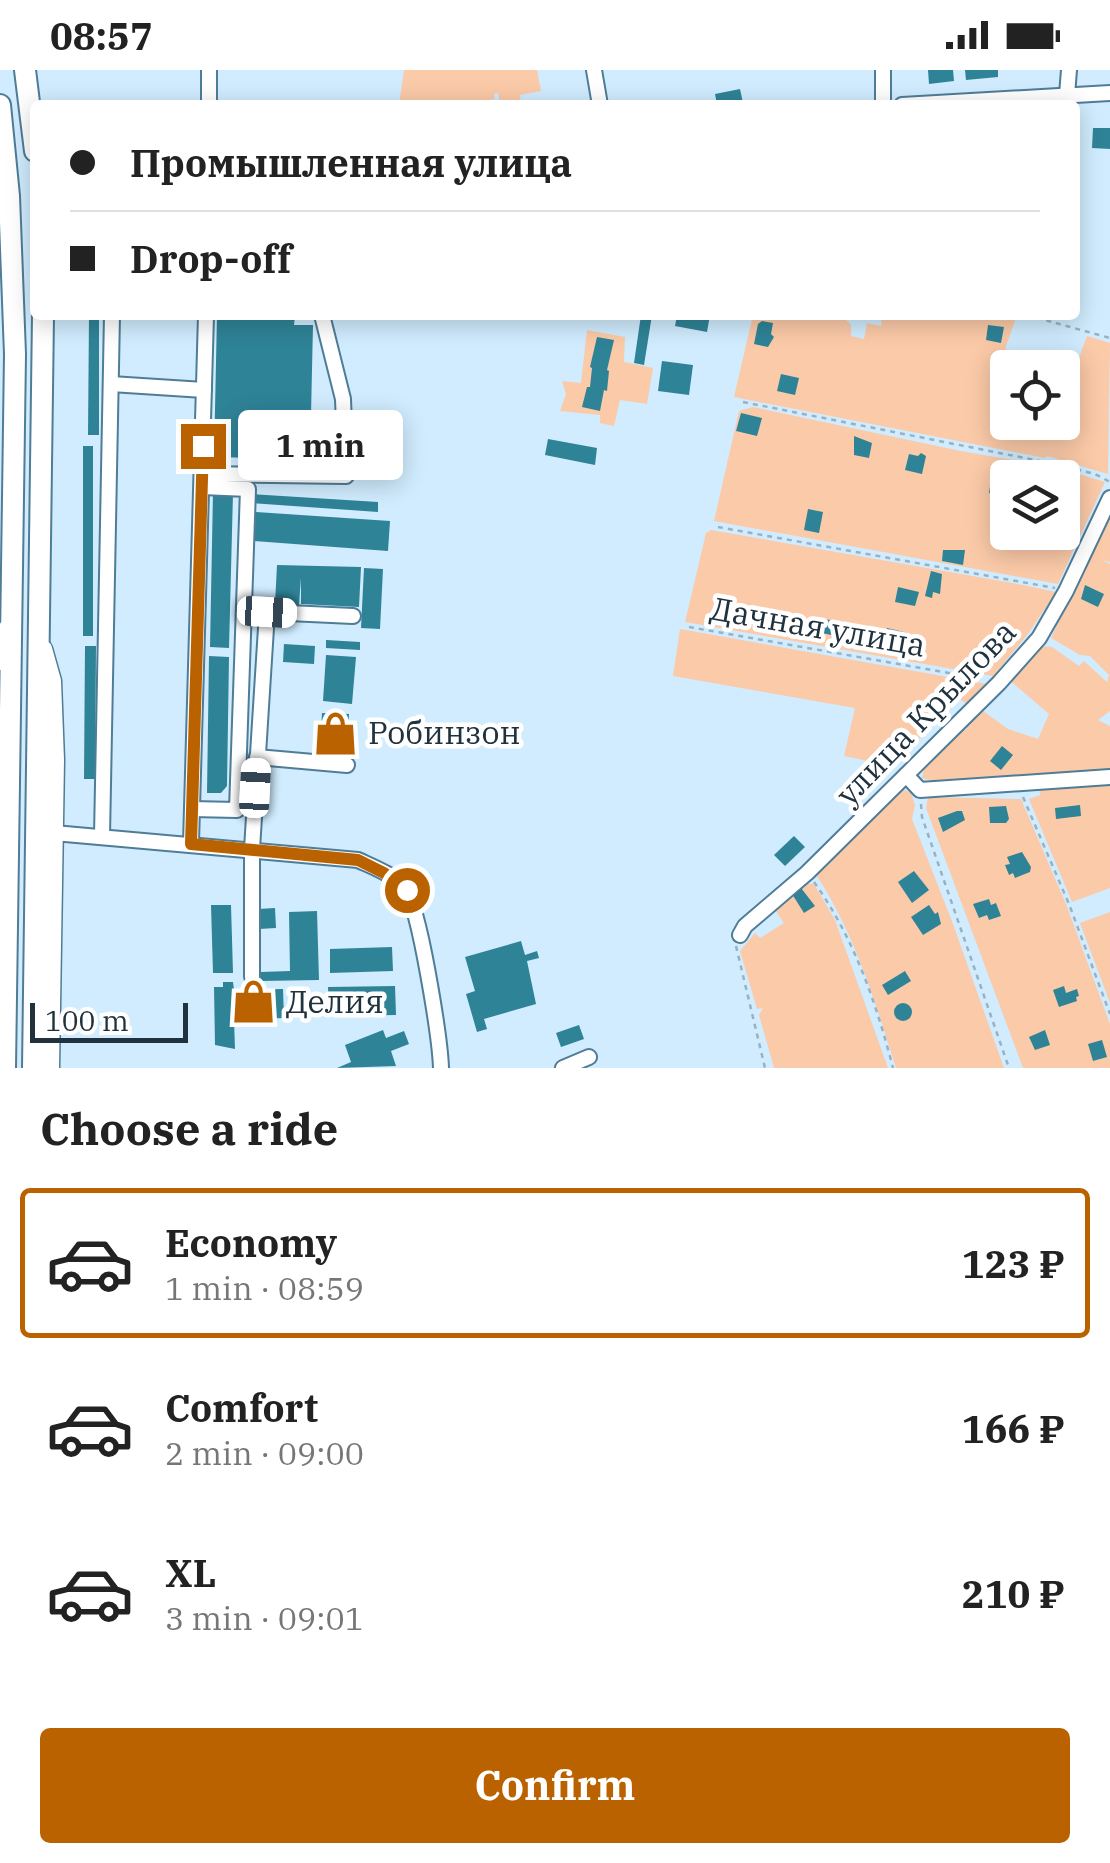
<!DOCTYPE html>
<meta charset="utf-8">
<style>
:root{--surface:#fff;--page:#f2f2f2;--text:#222;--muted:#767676;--line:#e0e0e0;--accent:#bb6200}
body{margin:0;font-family:"IBM Plex Serif",serif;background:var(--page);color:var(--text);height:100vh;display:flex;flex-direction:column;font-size:38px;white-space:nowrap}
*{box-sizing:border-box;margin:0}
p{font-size:32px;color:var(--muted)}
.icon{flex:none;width:55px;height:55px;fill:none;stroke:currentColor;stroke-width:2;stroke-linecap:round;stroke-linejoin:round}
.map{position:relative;height:998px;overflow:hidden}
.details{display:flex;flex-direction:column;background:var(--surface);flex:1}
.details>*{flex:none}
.guide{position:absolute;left:30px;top:30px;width:1050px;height:220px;border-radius:10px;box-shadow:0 5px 25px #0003;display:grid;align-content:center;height:220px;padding:0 40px;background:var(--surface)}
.tools{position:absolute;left:990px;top:280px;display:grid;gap:20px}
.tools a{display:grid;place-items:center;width:90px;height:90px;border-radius:10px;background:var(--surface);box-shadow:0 5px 25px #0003;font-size:50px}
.scale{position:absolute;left:30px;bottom:25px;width:158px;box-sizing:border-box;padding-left:10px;border:5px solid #20323e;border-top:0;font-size:28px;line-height:35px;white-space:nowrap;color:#20323e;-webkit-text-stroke:8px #fff;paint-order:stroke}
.end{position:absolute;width:45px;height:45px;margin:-22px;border:12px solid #bb6200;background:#fff;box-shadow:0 0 0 5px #fff}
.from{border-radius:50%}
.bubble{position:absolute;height:70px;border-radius:10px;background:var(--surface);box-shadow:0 5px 25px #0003;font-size:32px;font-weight:800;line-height:70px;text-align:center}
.car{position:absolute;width:30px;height:60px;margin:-30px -15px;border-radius:12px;box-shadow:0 0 8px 2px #0007;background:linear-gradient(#fff 24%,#345 0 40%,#fff 0 76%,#345 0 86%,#fff 0)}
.guide b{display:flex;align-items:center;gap:35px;height:95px;font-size:38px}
.guide b+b{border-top:2px solid var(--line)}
.guide i{width:25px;height:25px;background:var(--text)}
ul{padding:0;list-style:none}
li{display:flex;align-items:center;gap:30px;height:150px;margin:0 20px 15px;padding:0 20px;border:5px solid transparent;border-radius:10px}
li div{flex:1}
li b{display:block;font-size:38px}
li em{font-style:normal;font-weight:800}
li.on{border-color:var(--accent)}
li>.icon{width:90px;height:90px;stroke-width:1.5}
h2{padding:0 40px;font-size:45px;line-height:120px}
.cta{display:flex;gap:20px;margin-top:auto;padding:20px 40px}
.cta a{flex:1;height:115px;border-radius:10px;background:var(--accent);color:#fff;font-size:40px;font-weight:800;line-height:115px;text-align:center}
.status{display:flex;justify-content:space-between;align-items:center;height:70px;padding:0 50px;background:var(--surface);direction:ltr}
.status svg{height:28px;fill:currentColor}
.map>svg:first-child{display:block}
</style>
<div class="status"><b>08:57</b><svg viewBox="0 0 49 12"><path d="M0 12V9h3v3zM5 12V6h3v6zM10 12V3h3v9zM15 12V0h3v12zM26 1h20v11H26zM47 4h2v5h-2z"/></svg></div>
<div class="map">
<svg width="1110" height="998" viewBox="0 0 1110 998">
<rect width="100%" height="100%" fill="#d0ecfe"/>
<!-- green -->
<g fill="#fbcaa8" fill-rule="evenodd">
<polygon points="404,0 537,0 541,21 520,25 521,35 500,33 498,23 494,24 495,29 456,35 399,35"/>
<path d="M753,245L843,247L851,255V266L864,269L867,253L881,256L882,245H1017L1005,279L1075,298L1087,266L1110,273L1108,404L1047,386L1045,388L734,327ZM1008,298H1062V352H1008Z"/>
<polygon points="587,260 625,267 624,292 653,298 647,334 620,330 614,356 600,353 600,345 560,341 566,324 562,311 581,313"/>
<path d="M753,337L961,381L1059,398L1105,412L1058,514L714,451L739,341ZM1008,408H1062V462H1008Z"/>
<polygon points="1110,437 1110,492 1103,490 1110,494 1110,641 1098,650 1110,656 1110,703 946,714 922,708 924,699 961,658 966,660 968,655 965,653 979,638 1008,659 1038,669 1049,644 1008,609 1041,576 1052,577 1079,596 1084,591 1107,612 1109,605 1090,586 1080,585 1051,568"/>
<polygon points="711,460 1023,515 1056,522 1028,564 993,606 685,552 706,463"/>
<polygon points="680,559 987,614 967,634 960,629 887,700 871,689 868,691 844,686 855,638 673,606"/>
<polygon points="1107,712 1110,717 1110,818 1072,832 1029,729 1040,725 1039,717"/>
<path d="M899,717L911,723L915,735L912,749L953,854L1004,998H896C874,929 854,859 812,799Z"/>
<polygon points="928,727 1021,729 1066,834 1110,954 1110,998 1023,998 926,738"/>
<polygon points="799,813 814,814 835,850 888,998 774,998 759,945 763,938 757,939 740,881 755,863 760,868 784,853 773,837"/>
<polygon points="1110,842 1110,933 1080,853"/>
</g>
<!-- building -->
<g fill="#2f8397">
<polygon points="928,0 953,0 954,11 929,14"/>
<polygon points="965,0 998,0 998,7 966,10"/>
<polygon points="740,19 743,33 717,35 715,24"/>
<polygon points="1093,58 1110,58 1110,79 1092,78"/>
<polygon points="89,245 99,245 99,365 88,365"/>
<polygon points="217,245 295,245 294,255 313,255 310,389 214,387"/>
<polygon points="641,245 652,245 644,295 634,293"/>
<polygon points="677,245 710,245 707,262 675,256"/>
<polygon points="762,251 773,253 771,264 774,267 768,277 754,274 758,254"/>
<polygon points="988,255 1004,257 1001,273 986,270"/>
<polygon points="597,267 614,270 607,300 609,301 607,321 604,320 600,341 582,337 587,317 590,317 592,298 590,297"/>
<polygon points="662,291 693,295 689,325 658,321"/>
<polygon points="781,304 799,308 795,325 777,321"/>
<polygon points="741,343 762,348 757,366 736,361"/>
<polygon points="854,366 872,373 869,388 854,385"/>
<polygon points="548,369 597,378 595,395 545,385"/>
<rect x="83" y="376" width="10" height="190"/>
<polygon points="921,383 926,386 922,404 905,400 909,384 918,386"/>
<polygon points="992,404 1008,406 1006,426 989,423"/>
<polygon points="213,422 233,423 229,578 210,577"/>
<polygon points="252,424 378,432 378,442 251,433"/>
<polygon points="808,439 823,442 819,463 804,460"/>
<polygon points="256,442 390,451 388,481 254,471"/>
<polygon points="943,480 965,480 963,495 942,491"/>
<polygon points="277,495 361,497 359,537 301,534 301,508 299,535 275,534"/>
<polygon points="364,498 383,499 380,559 361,558"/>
<polygon points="931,501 942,504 940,524 933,522 932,528 925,526"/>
<polygon points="1085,515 1104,524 1098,537 1081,529"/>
<polygon points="898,517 919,522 915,536 895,532"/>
<polygon points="825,549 844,553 841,567 822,563"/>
<polygon points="887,558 908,563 904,580 883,573"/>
<polygon points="326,570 360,572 360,580 326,578"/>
<polygon points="284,574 315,576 314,594 283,592"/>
<polygon points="85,576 96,576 95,709 84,709"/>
<polygon points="326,585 356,587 352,634 323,631"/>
<polygon points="209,586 229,587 227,716 221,723 207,723"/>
<polygon points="322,643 349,644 347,683 320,682"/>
<polygon points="1002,676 1013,685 1001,700 990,691"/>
<polygon points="1080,735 1081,746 1056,749 1055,738"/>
<polygon points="1006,736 1009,749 1006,753 990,753 989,737"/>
<polygon points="957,741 962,741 965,750 943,762 938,748"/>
<polygon points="794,766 805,777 785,796 774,785"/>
<polygon points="1022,782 1031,797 1030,802 1015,808 1013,803 1009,805 1005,795 1010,794 1007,787"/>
<polygon points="914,801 929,820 912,833 898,812"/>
<polygon points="801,818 815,836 804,843 792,824"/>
<polygon points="989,829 991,835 996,833 1001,846 989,850 987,845 979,848 973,834"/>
<polygon points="211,835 231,835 233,903 213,903"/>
<polygon points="929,835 935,844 938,842 941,854 923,865 911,847"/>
<polygon points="275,838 276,858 259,859 258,839"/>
<polygon points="317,841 319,910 261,911 261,902 290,901 289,842"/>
<polygon points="521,871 525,885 537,881 539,888 527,891 536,934 484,949 487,959 477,962 466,924 475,921 465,887"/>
<polygon points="392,877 393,901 330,903 330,879"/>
<polygon points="905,901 911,911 888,925 882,915"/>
<polygon points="223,912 233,912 234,920 283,919 284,948 234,950 235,979 215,975 214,917 223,917"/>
<polygon points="395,916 396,945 329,946 328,917"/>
<polygon points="1064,916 1066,923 1077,919 1079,926 1076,927 1077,931 1059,937 1053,920"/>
<circle cx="903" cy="942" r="9"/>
<polygon points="579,955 584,969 561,977 556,963"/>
<polygon points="383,960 386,968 404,961 409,974 391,981 396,996 337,998 351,992 345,975"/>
<polygon points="1045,960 1050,975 1035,980 1029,967"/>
<polygon points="1102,970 1107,987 1093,991 1088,974"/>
</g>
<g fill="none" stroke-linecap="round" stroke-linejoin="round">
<defs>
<g id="minor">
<polyline points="594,0 600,35"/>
<polyline points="883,0 883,35"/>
<polyline points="1067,25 1069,0"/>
<polyline points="209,35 209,0"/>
<polyline points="902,35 1110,23"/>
<polyline points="111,314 204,320"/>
<polyline points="202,404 346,406 343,329 322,245"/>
<polyline points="257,687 347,695"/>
<polyline points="906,705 920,720 1110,707"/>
<polyline points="192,739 237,740 248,419 202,417"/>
<path d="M54,763L358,790C373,797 395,805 405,819C420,838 440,970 441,998"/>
<polyline points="102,766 112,245"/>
<polyline points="191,773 206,245"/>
<polyline points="740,865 745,856 807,803 999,613 1039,568 1066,521 1110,428"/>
<polyline points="252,907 252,779 267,542 353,546"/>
<polyline points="563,998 589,987"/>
</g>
<g id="major">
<polyline points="43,579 52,611 55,690 50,998"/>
<polyline points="0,591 8,558"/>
</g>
<g id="highway">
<polyline points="25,0 35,81"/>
<polyline points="0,35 9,126 15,284 5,998"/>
<polyline points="33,998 43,245"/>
</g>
</defs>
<!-- minor casing -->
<use href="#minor" stroke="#4f7c97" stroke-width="18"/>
<!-- major casing -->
<use href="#major" stroke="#4f7c97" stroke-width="21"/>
<!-- highway casing -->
<use href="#highway" stroke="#4f7c97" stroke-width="24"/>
<!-- path -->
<g stroke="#99b2c2" stroke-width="2.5" stroke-dasharray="5 5" stroke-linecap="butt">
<polyline points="1027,245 1110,268"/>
<polyline points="743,332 1060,395 1095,404 1110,412"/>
<polyline points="718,457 1055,518"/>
<polyline points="689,557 983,609"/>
<polyline points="1023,727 1069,834 1110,944"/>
<polyline points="921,734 922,747 1009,998"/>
<path d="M814,812C854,868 876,932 893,998"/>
<polyline points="736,876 765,998"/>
</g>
<!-- minor -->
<use href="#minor" stroke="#fff" stroke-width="14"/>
<!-- major -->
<use href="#major" stroke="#fff" stroke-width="18"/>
<!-- highway -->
<use href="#highway" stroke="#fff" stroke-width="20"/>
</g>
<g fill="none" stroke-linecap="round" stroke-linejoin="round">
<!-- route -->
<polyline stroke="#bb6200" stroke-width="12" points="203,376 191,774 358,790 384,803 407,820"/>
</g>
<!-- icons -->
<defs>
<symbol id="shop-bare" viewBox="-9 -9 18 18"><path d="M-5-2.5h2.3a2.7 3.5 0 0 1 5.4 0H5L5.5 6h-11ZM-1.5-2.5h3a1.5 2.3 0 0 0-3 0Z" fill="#bb6200" stroke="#fff" stroke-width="2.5" paint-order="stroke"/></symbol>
</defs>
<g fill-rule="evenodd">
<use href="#shop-bare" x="304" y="632" width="63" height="63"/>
<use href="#shop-bare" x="222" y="900" width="63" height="63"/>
</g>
<g text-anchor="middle" stroke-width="9" stroke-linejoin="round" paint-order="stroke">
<!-- street labels -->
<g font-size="32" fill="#20323e" stroke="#fff">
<text transform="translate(818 557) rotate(10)" y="11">Дачная улица</text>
<text transform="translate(926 643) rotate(-46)" y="11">улица Крылова</text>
</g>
<!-- poi labels -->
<g font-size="32" fill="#20323e" stroke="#fff" text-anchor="start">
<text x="368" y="674">Робинзон</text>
<text x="286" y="943">Делия</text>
</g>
</g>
</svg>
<div class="tools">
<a><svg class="icon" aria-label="locate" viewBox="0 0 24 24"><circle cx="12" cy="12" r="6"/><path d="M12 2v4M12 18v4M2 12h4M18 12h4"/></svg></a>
<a><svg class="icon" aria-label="layers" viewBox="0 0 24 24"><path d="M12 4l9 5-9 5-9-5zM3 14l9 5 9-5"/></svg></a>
</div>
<div class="scale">100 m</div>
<i class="end from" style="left:407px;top:820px"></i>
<i class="end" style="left:203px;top:376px"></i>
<div class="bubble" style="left:238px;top:340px;width:165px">1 min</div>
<i class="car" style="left:267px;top:542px;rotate:93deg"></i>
<i class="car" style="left:255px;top:718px;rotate:3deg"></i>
<div class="guide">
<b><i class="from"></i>Промышленная улица</b>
<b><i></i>Drop-off</b>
</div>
</div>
<section class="details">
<h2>Choose a ride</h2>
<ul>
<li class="on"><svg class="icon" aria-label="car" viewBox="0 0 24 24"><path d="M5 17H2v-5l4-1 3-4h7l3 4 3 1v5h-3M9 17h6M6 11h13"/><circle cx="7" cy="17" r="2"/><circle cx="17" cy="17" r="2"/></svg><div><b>Economy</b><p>1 min · 08:59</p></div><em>123 ₽</em></li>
<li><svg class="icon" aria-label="car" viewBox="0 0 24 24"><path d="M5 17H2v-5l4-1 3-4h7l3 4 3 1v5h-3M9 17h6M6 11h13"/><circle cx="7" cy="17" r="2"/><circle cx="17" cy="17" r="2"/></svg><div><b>Comfort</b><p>2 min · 09:00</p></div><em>166 ₽</em></li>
<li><svg class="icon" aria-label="car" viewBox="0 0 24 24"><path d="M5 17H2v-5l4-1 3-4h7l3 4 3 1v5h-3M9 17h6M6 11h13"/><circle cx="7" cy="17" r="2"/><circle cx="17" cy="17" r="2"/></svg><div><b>XL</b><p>3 min · 09:01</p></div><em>210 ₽</em></li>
</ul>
<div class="cta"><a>Confirm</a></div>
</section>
